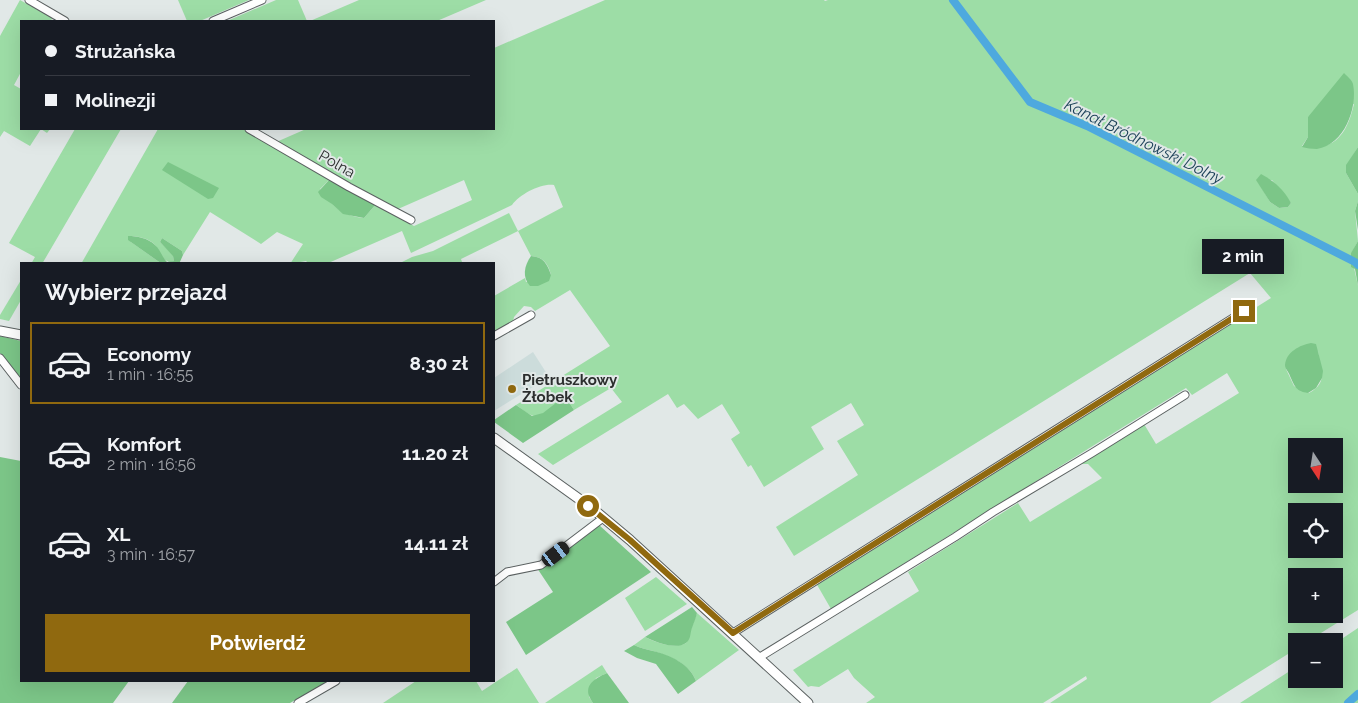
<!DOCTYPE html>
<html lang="pl">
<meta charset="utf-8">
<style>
:root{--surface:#171b24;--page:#20242c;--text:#f1f3f6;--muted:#9ea1a6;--line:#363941;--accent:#90690f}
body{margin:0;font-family:Raleway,sans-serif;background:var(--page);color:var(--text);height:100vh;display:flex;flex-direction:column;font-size:19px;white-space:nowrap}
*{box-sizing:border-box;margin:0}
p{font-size:16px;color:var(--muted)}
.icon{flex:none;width:28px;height:28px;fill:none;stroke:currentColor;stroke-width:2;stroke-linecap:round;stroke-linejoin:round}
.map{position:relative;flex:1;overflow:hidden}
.details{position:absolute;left:20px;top:262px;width:475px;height:420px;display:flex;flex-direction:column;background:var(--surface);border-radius:0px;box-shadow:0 5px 20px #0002}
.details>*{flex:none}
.guide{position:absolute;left:20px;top:20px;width:475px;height:110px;border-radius:0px;box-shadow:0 5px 20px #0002;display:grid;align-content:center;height:110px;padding:0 25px;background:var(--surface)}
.needle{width:32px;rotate:168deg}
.tools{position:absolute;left:1288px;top:438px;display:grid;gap:10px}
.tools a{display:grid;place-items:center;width:55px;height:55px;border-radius:0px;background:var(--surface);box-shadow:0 5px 20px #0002;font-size:25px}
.end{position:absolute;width:22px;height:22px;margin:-11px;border:6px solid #90690f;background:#fff;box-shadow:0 0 0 2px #fff}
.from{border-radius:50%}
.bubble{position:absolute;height:35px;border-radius:0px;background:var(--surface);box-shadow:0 5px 20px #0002;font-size:16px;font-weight:700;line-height:35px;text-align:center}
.car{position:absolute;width:15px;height:30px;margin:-15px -8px;border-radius:6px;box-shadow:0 0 4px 1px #0007;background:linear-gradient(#222 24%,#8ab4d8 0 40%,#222 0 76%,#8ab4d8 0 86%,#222 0)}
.guide b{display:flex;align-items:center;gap:18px;height:48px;font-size:19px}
.guide b+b{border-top:1px solid var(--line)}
.guide i{width:12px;height:12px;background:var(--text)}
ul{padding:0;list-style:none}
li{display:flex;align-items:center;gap:15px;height:82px;margin:0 10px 8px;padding:0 15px;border:2px solid transparent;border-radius:0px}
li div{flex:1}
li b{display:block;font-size:19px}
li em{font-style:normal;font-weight:700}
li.selected{border-color:var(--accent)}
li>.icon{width:45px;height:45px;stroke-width:1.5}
h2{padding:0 25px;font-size:22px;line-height:60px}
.primary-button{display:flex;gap:10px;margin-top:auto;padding:10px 25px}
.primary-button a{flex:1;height:58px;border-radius:0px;background:var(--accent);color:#fff;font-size:20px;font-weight:700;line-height:58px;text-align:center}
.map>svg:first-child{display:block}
</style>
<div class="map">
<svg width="1358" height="703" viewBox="0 0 1358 703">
<rect width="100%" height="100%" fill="#e1e8e7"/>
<!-- built -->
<polygon fill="#ccdcdb" points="533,352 549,377 494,411 494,378"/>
<!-- green -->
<g fill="#9ddda6" fill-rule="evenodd">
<polygon points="20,0 52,18 51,21 21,21 21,72 14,85 21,89 21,129 50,129 47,133 41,129 30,146 4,131 0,137 0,36"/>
<polygon points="178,0 249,0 200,21 187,21"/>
<polygon points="276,0 298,0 307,21 227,21"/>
<polygon points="359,0 486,0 437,21 310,21"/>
<path d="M605,0H824L825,1L828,0H1358V147L1347,165L1346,173L1358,194V201L1355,211L1358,241L1351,254L1358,286V610L1308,641H1296V649L1210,703H1050L1087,679L1086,676L1043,703H866L875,697L854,678L848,669L819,687L811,686L808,687L793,670L919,591L908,572L1018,503L1030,522L1102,478L1088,464H1081L1144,424L1156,444L1239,393L1227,373L1192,395L1186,388L831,609L816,583L1271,298L1250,273L794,556L776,527L858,475L837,441L864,425L851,403L811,427L824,449L764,487L751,465L748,467L731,439L740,433L722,404L698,419L684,404L677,408L668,394L553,465L538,454L622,402L611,388L574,410L565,396C557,402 544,417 534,416C528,415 521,408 516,405L610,346L570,290L535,311L531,307L524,306L514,317L513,322L494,333V296L525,278L526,282L551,275C548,264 544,257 531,256L518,231L461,259L462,262L459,264H398L412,257L433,251L509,213L518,231L563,207L554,185C541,183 520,194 512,205L411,253L402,231L326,264H309L306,261L290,264L303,244L277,232L261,244L210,212L183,255L182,251L162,238L160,242L173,255L174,261L171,262C161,261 161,252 155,245C149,238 137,236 129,236L131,242L162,264H81L158,129H244L331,178L320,189C334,207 340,215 364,218L376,204L414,226L472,200L464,180L398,209L274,143L306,129H494V48ZM1354,104C1347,134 1335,152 1302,146L1308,137V117ZM1257,180H1272L1291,203L1288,207L1279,208L1270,202ZM1318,351C1319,369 1330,381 1309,393L1294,386L1286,369ZM1296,446H1334V484H1296ZM1296,511H1334V549H1296ZM1296,576H1334V614H1296Z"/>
<polygon points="75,129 121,129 42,264 31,264 35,257 9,243"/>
<polygon points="21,280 21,300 9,321 0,319 0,315"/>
<polygon points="656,577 687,604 645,631 625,598"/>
<path d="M697,613L739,650L696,681C690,664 670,656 653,651C646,649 640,648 634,645L645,637C656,643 675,649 686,643Z"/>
<polygon points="1358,628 1358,703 1240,703 1296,667 1296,679 1334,679 1334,644"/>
<polygon points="602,665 607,673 596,678 589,697 593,703 545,703"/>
<polygon points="517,668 539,703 383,703 416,681 476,681 482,691"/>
</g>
<!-- forest -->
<g fill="#7cc688">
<path d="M1344,73C1347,76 1352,80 1353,84C1358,108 1344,145 1317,149C1312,149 1306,148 1302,147L1308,137V117Z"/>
<polygon points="1358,147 1358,230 1355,211 1358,201 1358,194 1346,173 1346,165"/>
<polygon points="168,162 219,188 213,198 208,199 162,170"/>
<path d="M1261,174C1274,181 1284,190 1291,203L1288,207L1279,208L1270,202L1256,180Z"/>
<polygon points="331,178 376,204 364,218 343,214 332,204 321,197 318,192"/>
<path d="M128,236C137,236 148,238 155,245C160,249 162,257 167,262L174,261L173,256L160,242L162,238L182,251L183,255L179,264H162L128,240Z"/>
<polygon points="1358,241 1358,286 1355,269 1351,267 1351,253"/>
<path d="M531,256C544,257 547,264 551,275L549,281L538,286H530C522,277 524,266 531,256Z"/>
<polygon points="0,336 21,341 21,380 0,353"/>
<path d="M1311,343L1316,344L1323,371L1322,378L1316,388L1308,393C1296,391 1295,387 1290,376C1289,372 1285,369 1285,365C1286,352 1300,345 1311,343Z"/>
<polygon points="565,396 574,410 523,443 494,422 494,420 516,405 532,416 543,413"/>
<polygon points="0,457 21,461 21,681 129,681 113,703 0,703"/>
<polygon points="599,525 651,572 526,655 506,622 553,592 537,568"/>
<path d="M692,607L697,613C696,618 694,622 692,628C690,633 691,638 687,642C678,651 655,642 645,637Z"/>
<path d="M634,645C640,648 646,649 653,651C670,655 690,664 696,681L678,694L656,664L637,658L624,651Z"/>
<path d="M607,673L629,703H593C581,687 593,679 607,673Z"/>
<polygon points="188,681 328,681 290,703 172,703"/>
</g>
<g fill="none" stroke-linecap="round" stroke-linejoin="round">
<!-- canal -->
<g stroke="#4ea9de" stroke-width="8">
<polyline points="953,0 1030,102 1087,126 1355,262 1358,265"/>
<polyline points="1348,703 1358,694"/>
</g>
<defs>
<g id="street">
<polyline points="29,0 65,21"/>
<polyline points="213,21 262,0"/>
<polyline points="249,129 349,187 411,220"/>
<polyline points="494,336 531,315"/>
<polyline points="0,358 21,385"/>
<polyline points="494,582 507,572 541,565 603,518"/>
<polyline points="733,633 1244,311"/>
<polyline points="760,657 955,537 993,512 1092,453 1185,395"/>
<polyline points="298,703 336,681"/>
</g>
<g id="secondary">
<polyline points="0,331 21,335"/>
<polyline points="494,438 593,509 630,540 808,703"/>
</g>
</defs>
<!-- street casing -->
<use href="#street" stroke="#5b6161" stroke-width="9"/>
<!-- secondary casing -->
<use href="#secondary" stroke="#5b6161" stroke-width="11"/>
<!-- street -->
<use href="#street" stroke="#fff" stroke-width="7"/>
<!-- secondary -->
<use href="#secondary" stroke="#fff" stroke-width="9"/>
</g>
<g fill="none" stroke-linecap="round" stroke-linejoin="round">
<!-- route -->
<polyline stroke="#90690f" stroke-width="6" points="588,506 630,540 733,633 1244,311"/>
</g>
<!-- markers -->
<circle fill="#90690f" stroke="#e1e8e7" stroke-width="2" cx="512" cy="389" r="5"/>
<g text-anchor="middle" stroke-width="4" stroke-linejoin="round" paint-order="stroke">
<!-- street labels -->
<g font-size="15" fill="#2c2e2e" stroke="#e1e8e7">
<text transform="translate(337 164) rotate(30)" y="5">Polna</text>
</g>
<!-- poi labels -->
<g font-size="15" font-weight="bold" fill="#2c2e2e" stroke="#e1e8e7" text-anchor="start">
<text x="522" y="385">Pietruszkowy<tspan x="522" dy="17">Żłobek</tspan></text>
</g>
<!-- water labels -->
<g font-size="16" font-style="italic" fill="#193f56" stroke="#e1e8e7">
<text transform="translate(1144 141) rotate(26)" y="6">Kanał Bródnowski Dolny</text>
</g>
</g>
</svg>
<div class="tools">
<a><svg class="needle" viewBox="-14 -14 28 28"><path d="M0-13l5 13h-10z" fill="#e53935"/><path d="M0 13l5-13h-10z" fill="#9ea1a6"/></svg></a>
<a><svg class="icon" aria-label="locate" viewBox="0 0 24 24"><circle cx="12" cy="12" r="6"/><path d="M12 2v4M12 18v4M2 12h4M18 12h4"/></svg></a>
<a>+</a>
<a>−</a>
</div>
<i class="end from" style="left:588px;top:506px"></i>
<i class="end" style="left:1244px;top:311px"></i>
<div class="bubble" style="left:1202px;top:239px;width:82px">2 min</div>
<i class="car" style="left:556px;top:554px;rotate:53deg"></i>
<div class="guide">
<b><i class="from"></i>Strużańska</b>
<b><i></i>Molinezji</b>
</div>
<section class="details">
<h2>Wybierz przejazd</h2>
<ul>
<li class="selected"><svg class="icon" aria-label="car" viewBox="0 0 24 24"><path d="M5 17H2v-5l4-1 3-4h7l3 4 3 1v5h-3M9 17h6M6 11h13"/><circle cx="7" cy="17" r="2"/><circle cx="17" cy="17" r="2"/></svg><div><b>Economy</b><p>1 min · 16:55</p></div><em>8.30 zł</em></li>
<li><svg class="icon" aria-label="car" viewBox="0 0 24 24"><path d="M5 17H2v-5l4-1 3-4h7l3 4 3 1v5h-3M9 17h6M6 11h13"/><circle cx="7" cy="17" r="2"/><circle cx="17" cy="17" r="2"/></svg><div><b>Komfort</b><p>2 min · 16:56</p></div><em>11.20 zł</em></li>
<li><svg class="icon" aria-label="car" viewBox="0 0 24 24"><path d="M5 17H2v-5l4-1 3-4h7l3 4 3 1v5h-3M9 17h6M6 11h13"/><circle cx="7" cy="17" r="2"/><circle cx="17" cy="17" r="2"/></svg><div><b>XL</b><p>3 min · 16:57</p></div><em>14.11 zł</em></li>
</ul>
<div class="primary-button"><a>Potwierdź</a></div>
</section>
</div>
